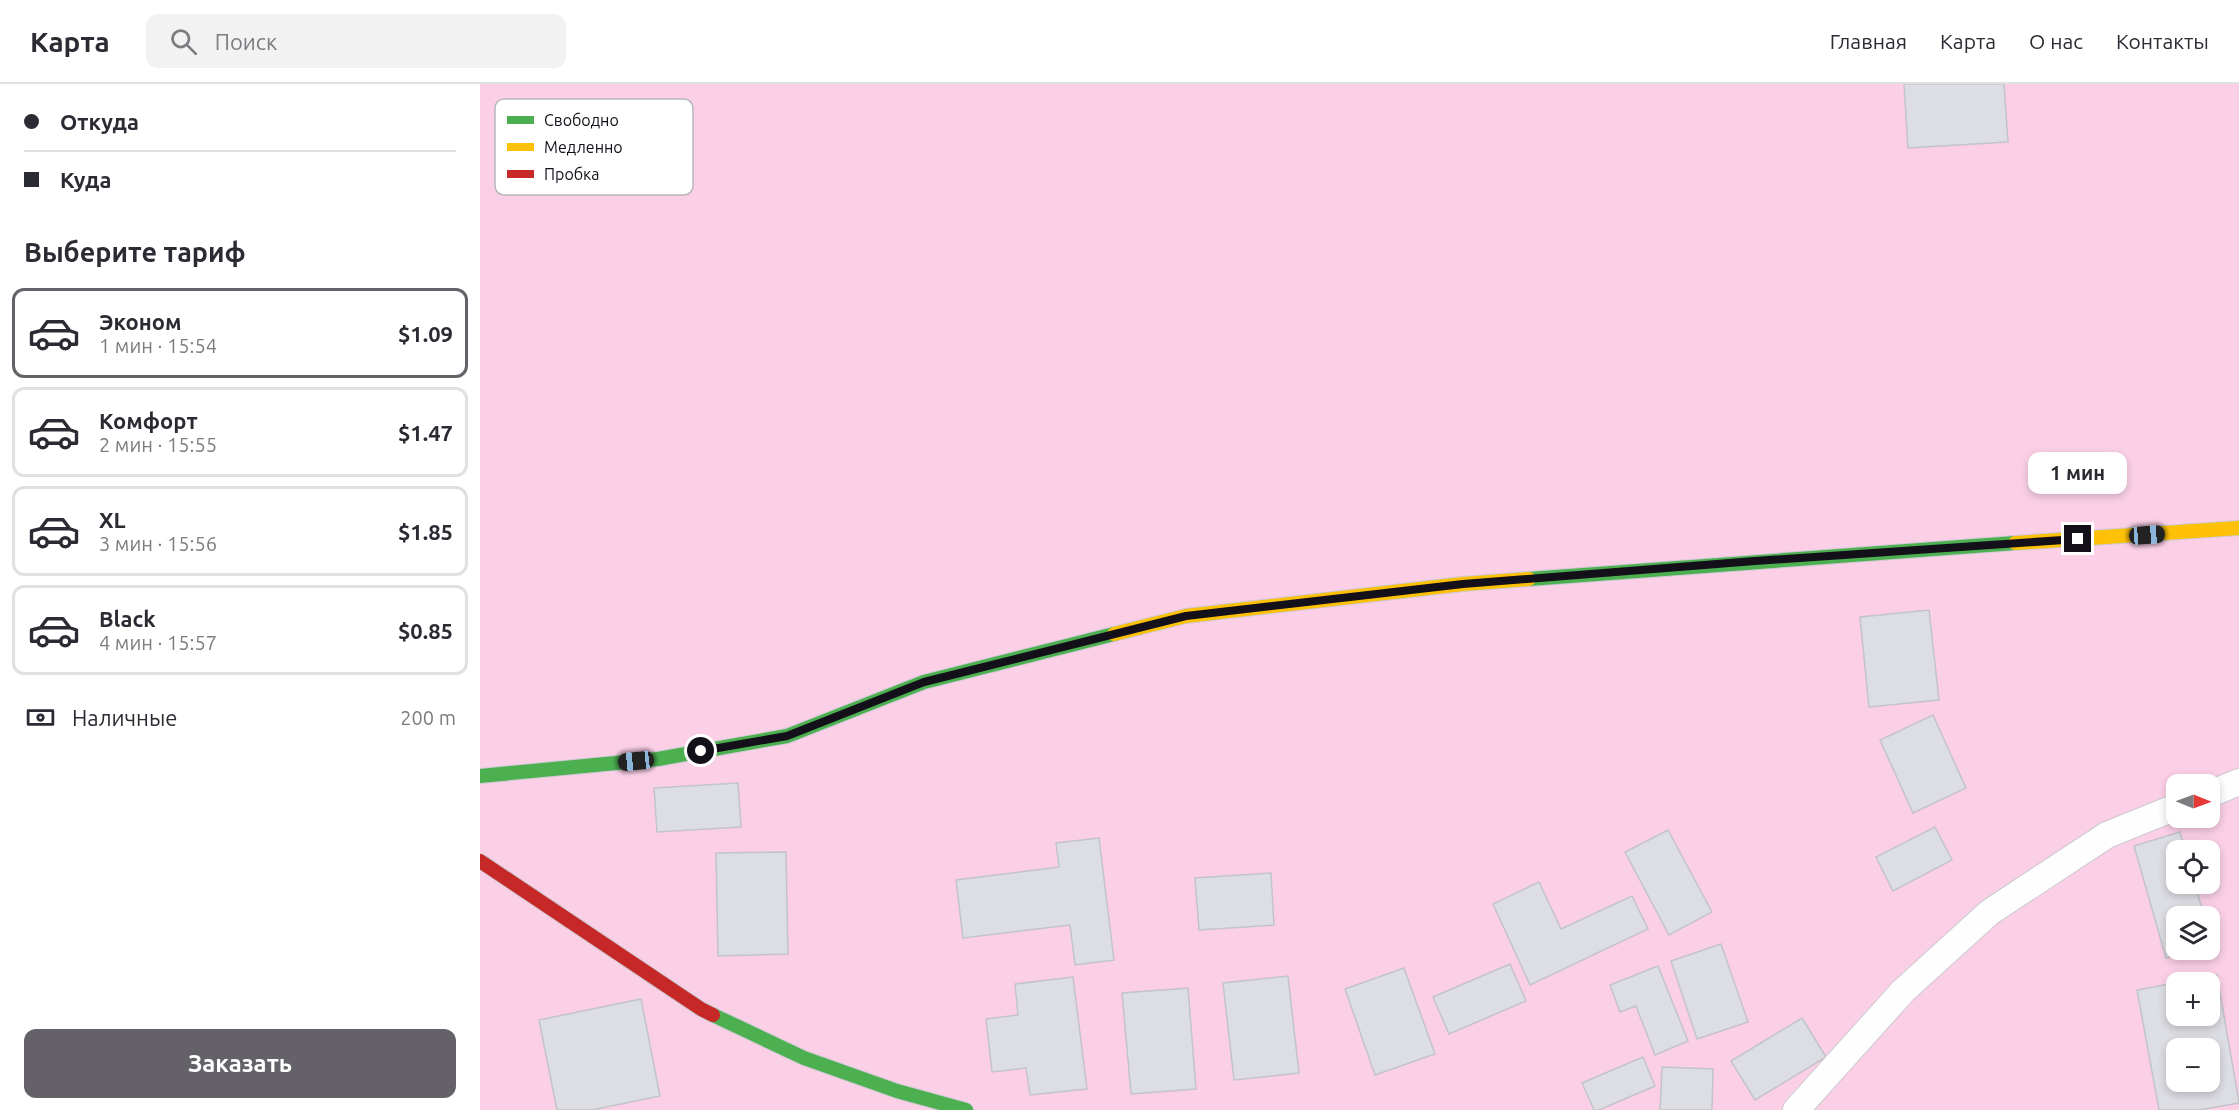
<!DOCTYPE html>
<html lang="ru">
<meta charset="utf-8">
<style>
:root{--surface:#fff;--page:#f2f2f3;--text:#2b2b33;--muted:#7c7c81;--line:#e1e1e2;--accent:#646168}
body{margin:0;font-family:Ubuntu,sans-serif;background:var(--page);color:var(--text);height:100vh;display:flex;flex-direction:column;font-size:22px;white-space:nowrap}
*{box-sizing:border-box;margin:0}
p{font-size:20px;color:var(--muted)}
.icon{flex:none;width:33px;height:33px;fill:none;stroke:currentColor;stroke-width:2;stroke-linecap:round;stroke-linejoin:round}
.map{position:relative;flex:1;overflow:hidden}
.sheet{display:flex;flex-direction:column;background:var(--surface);width:480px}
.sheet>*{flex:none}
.guide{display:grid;align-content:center;height:132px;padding:0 24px;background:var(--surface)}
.needle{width:39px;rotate:91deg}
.fabs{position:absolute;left:1686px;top:690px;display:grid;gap:12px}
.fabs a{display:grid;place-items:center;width:54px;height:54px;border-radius:12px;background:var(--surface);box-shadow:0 3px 9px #0003;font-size:30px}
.end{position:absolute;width:27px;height:27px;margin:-14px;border:8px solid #131019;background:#fff;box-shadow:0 0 0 3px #fff}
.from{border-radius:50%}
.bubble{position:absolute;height:42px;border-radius:12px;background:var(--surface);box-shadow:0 3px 9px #0003;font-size:20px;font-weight:700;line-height:42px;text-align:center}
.car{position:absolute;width:18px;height:36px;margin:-18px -9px;border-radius:8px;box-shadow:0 0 4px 2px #0007;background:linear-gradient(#222 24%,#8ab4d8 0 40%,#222 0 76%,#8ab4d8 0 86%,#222 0)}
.guide b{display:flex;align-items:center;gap:21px;height:57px;font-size:22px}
.guide b+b{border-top:2px solid var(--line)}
.guide i{width:15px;height:15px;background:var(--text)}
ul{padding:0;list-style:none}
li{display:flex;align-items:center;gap:18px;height:90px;margin:0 12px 9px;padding:0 12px;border:3px solid var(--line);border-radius:12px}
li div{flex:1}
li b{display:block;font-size:22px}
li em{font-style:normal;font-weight:700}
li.current{border-color:var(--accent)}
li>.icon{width:54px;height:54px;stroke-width:1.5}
h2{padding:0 24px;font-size:27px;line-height:72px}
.pay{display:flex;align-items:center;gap:15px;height:66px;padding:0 24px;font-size:22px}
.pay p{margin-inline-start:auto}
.cta{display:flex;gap:12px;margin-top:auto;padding:12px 24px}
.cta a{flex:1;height:69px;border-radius:12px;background:var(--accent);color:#fff;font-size:24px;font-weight:700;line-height:69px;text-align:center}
header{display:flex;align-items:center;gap:36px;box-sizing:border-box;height:84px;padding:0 30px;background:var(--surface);border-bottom:2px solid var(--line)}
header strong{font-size:28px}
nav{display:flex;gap:33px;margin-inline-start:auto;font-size:21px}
.search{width:420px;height:54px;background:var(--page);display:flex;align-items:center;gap:15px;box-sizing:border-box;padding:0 21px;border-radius:12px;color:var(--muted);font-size:22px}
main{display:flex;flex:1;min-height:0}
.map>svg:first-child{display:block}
</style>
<header>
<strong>Карта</strong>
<div class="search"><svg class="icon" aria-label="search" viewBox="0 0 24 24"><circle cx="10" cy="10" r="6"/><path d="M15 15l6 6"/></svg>Поиск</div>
<nav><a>Главная</a><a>Карта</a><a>О нас</a><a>Контакты</a></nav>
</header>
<main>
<section class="sheet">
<div class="guide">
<b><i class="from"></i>Откуда</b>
<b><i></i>Куда</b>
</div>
<h2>Выберите тариф</h2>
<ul>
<li class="current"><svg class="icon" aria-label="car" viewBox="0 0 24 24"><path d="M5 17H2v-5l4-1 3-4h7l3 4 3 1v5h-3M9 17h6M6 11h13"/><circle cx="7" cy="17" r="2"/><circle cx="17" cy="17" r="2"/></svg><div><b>Эконом</b><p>1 мин · 15:54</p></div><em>$1.09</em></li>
<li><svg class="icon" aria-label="car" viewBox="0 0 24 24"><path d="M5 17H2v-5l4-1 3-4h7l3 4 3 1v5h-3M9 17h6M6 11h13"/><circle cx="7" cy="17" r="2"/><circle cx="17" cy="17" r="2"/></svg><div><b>Комфорт</b><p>2 мин · 15:55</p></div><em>$1.47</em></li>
<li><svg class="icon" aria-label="car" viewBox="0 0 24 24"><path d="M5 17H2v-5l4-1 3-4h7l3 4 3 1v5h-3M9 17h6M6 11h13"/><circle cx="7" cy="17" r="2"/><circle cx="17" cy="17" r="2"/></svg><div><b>XL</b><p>3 мин · 15:56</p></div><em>$1.85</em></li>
<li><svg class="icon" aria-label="car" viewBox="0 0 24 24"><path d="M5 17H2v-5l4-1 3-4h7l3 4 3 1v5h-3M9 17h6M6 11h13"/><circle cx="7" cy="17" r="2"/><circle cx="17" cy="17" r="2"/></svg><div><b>Black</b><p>4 мин · 15:57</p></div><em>$0.85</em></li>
</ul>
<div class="pay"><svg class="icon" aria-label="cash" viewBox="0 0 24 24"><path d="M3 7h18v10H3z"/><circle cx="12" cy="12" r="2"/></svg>Наличные<p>200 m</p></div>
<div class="cta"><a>Заказать</a></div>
</section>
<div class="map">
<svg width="1759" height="1026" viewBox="0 0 1759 1026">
<rect width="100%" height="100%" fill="#f9f7fb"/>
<!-- green -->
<path fill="#fbd0e7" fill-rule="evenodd" d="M0,0H1759V1026H0ZM1696,700H1730V734H1696ZM1696,766H1730V800H1696ZM1696,832H1730V866H1696ZM1696,898H1730V932H1696ZM1696,964H1730V998H1696Z"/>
<!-- building -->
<g fill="#dddde4" stroke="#c3c3ca" stroke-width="1.5" fill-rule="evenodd">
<polygon points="1424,0 1524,0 1528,58 1428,64"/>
<polygon points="1449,526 1459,616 1389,623 1380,533"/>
<polygon points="1453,631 1486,704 1433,729 1400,656"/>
<polygon points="258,699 261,743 177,748 174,704"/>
<polygon points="1455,743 1472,776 1413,807 1396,773"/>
<polygon points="1188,746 1232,828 1189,851 1145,768"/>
<polygon points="1700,748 1705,766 1696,766 1696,800 1715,800 1724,832 1696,832 1696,866 1717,866 1686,874 1654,762"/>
<polygon points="619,754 634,876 595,881 590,841 483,854 476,796 579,783 576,759"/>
<polygon points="306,768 308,870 238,872 236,769"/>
<polygon points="791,789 794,841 719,846 715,794"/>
<polygon points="1059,798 1081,845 1152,812 1168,845 1050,901 1013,820"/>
<polygon points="1241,860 1268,938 1217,955 1191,877"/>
<polygon points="1030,880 1046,917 969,950 953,913"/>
<polygon points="1178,882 1208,957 1175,971 1156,922 1140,928 1130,901"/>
<polygon points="924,884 955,970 895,991 865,905"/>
<path d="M1737,891L1759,1019L1719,1026H1679L1657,906ZM1696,898H1730V932H1696ZM1696,964H1730V998H1696Z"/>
<polygon points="808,892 819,989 754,996 743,899"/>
<polygon points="593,893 607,1005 550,1011 546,984 512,988 506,935 538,931 535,900"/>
<polygon points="708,904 716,1005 651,1010 642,909"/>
<polygon points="161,915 180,1012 112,1026 77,1026 59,936"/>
<polygon points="1322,934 1346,973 1275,1016 1251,977"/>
<polygon points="1163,973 1175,1002 1119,1026 1114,1026 1102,999"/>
<polygon points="1182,983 1233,985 1232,1026 1180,1026"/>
</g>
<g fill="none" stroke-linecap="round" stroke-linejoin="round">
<defs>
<g id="lane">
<polyline points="1730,710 1759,698"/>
<polyline points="1316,1026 1423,907 1510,828 1627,751 1696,723"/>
</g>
<g id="fast">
<polyline points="1049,495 1535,459"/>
<polyline points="0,692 178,675 307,652 444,598 634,550"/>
<polyline points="233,931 324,974 417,1007 486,1026"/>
</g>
<g id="slow">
<polyline points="1535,459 1759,444"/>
<polyline points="634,550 706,532 983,500 1049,495"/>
</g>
<polyline id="jam" points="0,777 221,925 233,931"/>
</defs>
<!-- lane casing -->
<use href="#lane" stroke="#ccc9d0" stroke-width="28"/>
<!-- fast casing -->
<use href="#fast" stroke="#ccc9d0" stroke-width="16"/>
<!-- slow casing -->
<use href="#slow" stroke="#ccc9d0" stroke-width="16"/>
<!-- jam casing -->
<use href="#jam" stroke="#ccc9d0" stroke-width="16"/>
<!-- lane -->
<use href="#lane" stroke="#fefefe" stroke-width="26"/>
<!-- fast -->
<use href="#fast" stroke="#4caf50" stroke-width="14"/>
<!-- slow -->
<use href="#slow" stroke="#ffc107" stroke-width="14"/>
<!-- jam -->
<use href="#jam" stroke="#c62828" stroke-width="14"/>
</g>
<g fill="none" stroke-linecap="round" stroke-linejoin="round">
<!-- route -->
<polyline stroke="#131019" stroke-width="8" points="221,667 307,652 444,598 706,532 983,500 1275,477 1598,455"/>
</g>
<!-- legend -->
<rect x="15" y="15" width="198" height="96" rx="9" fill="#fff" stroke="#b8b7ba" stroke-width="1.5"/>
<rect x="27" y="32" width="27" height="8" fill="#4caf50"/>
<rect x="27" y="59" width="27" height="8" fill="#ffc107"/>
<rect x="27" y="86" width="27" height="8" fill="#c62828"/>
<g font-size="16" fill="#131019">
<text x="64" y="42">Свободно</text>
<text x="64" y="69">Медленно</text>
<text x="64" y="96">Пробка</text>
</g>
</svg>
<div class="fabs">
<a><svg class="needle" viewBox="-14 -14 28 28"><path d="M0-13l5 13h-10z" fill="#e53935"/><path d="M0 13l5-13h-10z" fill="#7c7c81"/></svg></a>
<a><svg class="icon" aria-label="locate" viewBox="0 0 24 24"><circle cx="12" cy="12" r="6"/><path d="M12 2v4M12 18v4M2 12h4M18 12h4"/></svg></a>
<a><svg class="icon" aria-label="layers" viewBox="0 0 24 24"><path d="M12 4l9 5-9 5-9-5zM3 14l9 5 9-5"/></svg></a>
<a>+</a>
<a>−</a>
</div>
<i class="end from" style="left:221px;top:667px"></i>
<i class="end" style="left:1598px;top:455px"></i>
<div class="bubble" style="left:1548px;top:368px;width:99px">1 мин</div>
<i class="car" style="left:1667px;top:451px;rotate:86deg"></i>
<i class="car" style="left:156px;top:677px;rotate:264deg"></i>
</div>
</main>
